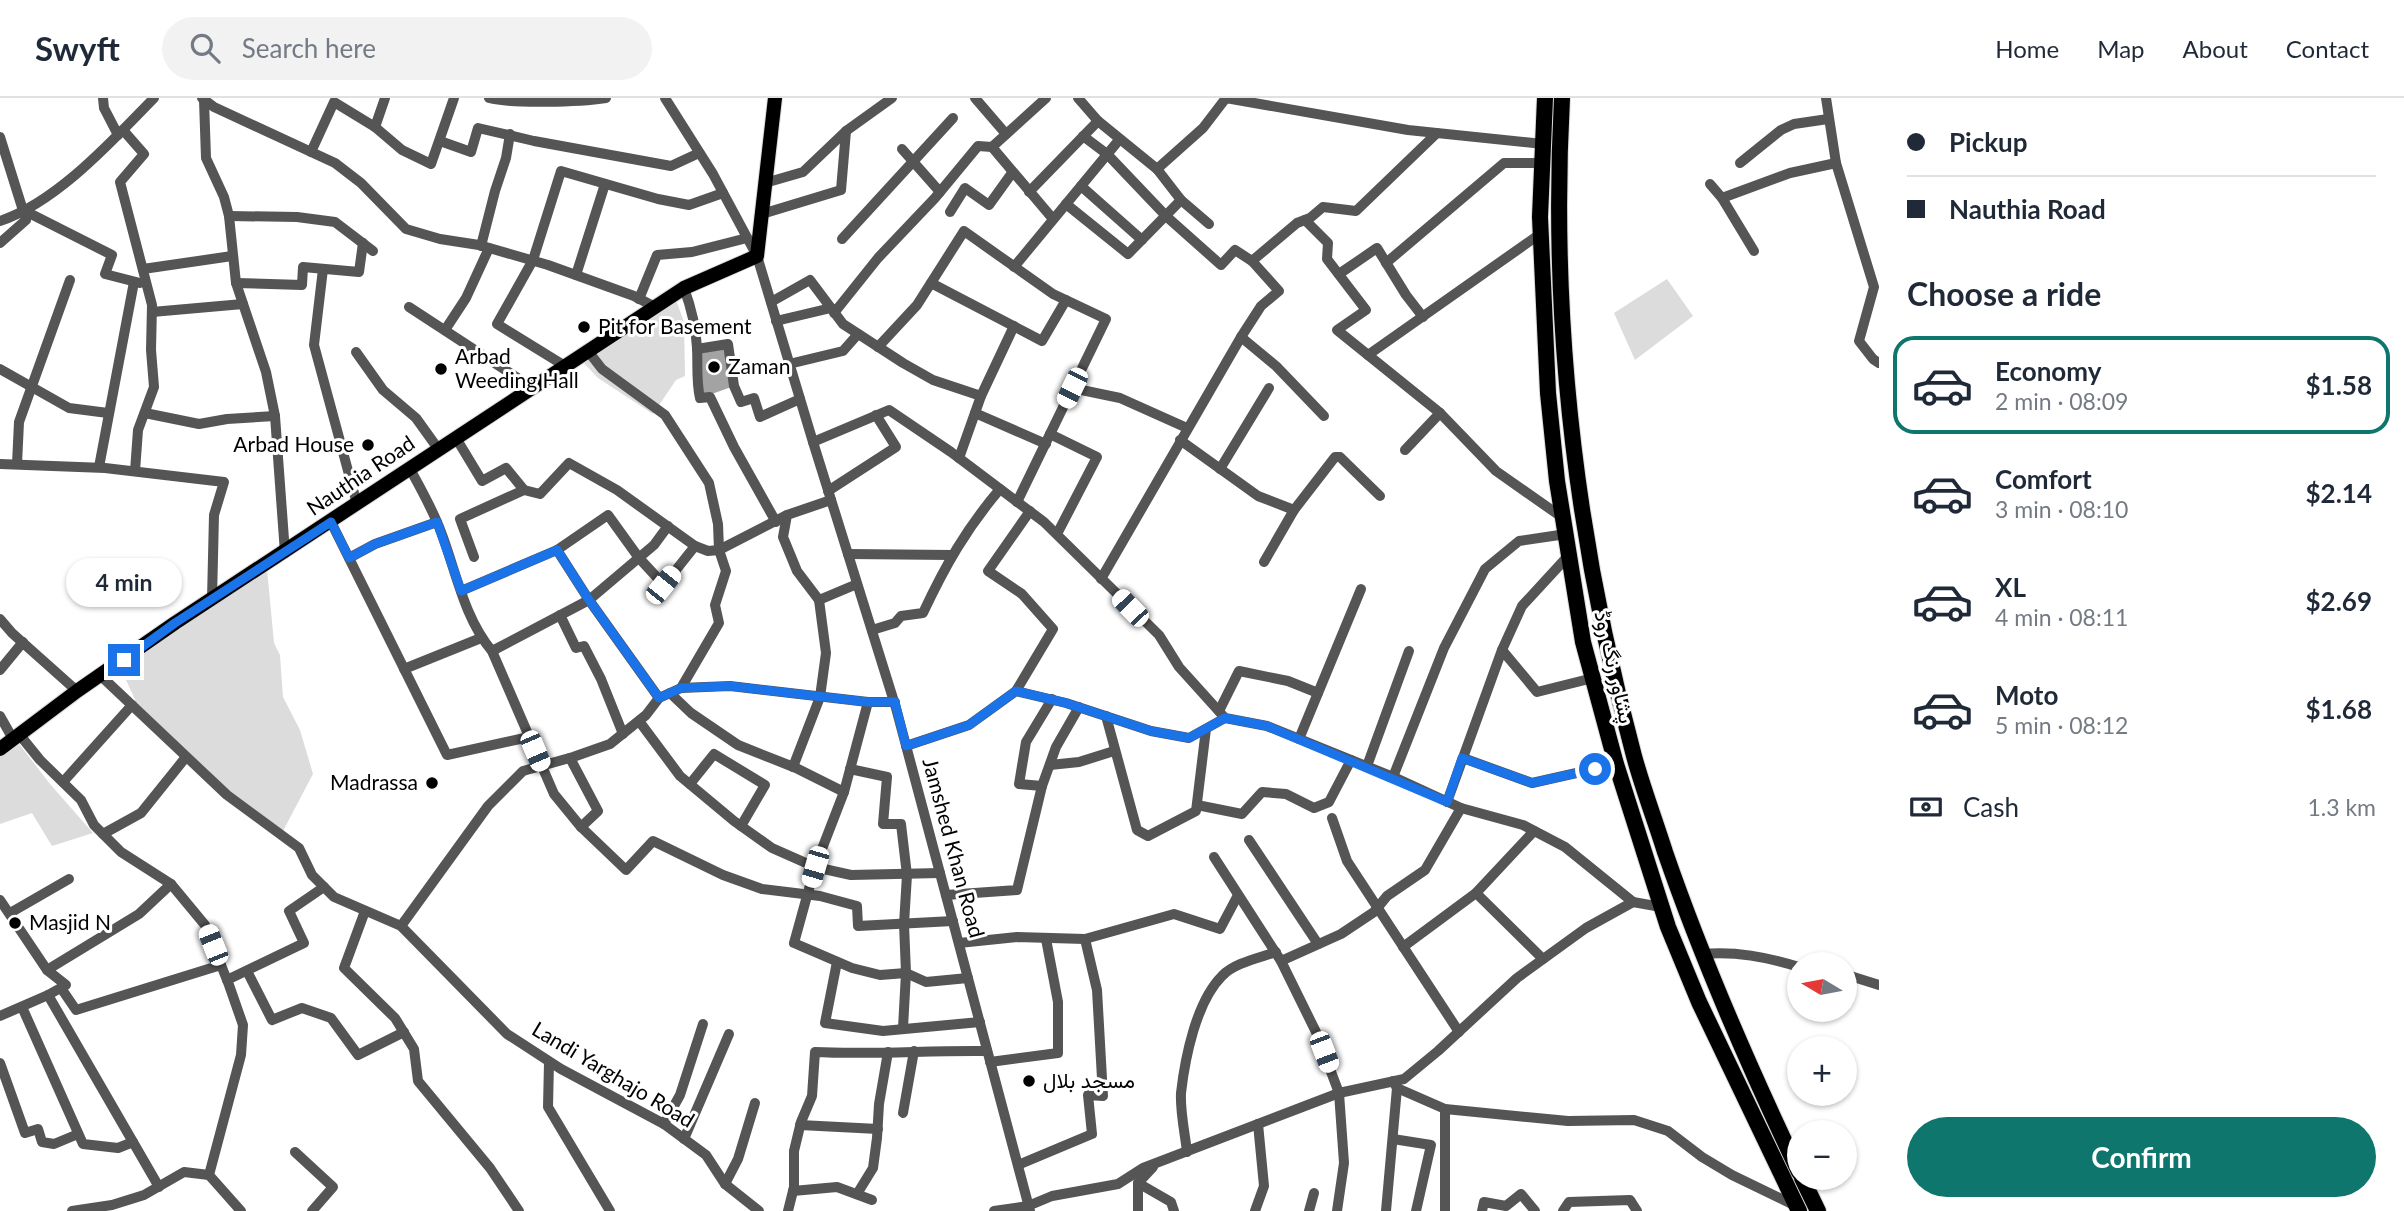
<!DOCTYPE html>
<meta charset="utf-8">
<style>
:root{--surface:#fff;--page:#f2f2f3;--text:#1f2937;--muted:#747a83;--line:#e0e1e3;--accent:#0f766e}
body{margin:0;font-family:Lato,Vazirmatn,sans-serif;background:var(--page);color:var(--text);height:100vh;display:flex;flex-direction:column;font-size:26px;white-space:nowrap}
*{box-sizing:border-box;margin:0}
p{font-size:23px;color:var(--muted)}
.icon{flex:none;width:38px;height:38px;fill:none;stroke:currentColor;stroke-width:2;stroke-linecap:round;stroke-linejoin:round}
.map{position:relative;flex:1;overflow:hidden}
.drawer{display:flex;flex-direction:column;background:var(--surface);width:525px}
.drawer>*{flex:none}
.guide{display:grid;align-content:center;height:154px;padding:0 28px;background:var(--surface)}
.needle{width:46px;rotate:280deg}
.fabs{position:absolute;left:1787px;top:854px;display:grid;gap:14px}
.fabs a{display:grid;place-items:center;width:70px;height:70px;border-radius:50%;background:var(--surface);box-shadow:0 2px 5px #0004;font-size:35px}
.end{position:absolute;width:32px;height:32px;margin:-16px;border:9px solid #1a73e8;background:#fff;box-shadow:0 0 0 4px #fff}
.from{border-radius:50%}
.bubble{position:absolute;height:49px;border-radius:24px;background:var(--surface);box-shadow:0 2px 5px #0004;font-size:23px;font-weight:700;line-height:49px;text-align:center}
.car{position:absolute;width:21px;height:42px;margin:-21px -10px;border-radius:9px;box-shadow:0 0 5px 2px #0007;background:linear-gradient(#fff 24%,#345 0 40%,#fff 0 76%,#345 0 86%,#fff 0)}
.guide b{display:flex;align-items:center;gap:24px;height:66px;font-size:26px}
.guide b+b{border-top:2px solid var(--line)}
.guide i{width:18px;height:18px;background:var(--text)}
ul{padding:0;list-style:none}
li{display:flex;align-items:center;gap:21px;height:98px;margin:0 14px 10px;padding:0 14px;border:4px solid transparent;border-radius:21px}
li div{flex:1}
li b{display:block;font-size:26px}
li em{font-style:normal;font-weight:700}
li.active{border-color:var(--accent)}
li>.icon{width:63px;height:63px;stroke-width:1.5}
h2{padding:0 28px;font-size:32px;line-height:84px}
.pay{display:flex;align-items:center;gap:18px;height:77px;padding:0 28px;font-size:26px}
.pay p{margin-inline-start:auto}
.button{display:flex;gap:14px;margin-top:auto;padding:14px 28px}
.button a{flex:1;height:80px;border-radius:42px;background:var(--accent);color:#fff;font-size:28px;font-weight:700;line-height:80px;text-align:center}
header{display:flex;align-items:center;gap:42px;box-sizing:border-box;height:98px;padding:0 35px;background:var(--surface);border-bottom:2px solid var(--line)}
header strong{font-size:33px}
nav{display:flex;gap:38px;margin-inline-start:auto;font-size:24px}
.search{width:490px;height:63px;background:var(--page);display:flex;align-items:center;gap:18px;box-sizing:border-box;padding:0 24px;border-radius:38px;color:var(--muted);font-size:26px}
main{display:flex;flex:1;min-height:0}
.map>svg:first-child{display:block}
</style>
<header>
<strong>Swyft</strong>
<div class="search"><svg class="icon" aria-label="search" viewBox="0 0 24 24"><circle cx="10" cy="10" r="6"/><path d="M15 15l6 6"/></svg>Search here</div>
<nav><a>Home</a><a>Map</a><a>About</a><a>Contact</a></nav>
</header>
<main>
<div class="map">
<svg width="1879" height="1113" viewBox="0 0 1879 1113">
<rect width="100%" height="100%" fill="#fff"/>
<!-- green -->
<g fill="#dcdcdc">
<polygon points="1667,181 1693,218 1635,262 1614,215"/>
<polygon points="675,199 684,224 685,278 676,282 653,316 598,280 581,262"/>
<polygon points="267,471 274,545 280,557 283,599 300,632 313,676 283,733 224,690 138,608 121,571 159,542"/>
<polygon points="16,642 50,686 93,735 52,748 32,715 0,726 0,656"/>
</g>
<!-- water -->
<polygon fill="#a3a3a3" points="728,246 734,288 698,301 697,251"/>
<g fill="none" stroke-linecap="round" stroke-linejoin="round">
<defs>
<polyline id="major" points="0,651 77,593 175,525 684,190 757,158 775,0"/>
<g id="highway">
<polyline points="1545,0 1540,119 1548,295 1557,383 1583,544 1616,666 1668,829 1699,904 1799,1113"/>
<path d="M1562,0C1550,222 1576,444 1634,658C1643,691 1655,722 1665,754C1703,864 1749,969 1799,1074"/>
<polyline points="1802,1080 1818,1113"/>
</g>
</defs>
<!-- major casing -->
<use href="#major" stroke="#dbdbdb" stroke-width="16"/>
<!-- highway casing -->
<use href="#highway" stroke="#dbdbdb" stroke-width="18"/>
<!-- minor -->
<g stroke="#555" stroke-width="10">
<polyline points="103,0 104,10 118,37"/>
<polyline points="202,0 214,9 335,65 361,85 406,131 440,141 479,147 548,167 634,198 655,209"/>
<path d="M489,0C512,6 580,4 606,0"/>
<polyline points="665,0 713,76 757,158 813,344 896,610 1030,1113"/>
<polyline points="975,0 1006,36"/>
<polyline points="1078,0 1098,23 1157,71"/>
<polyline points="1826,0 1836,65 1874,189 1859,243 1873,261 1879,265"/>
<polyline points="204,2 206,60 224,99 229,118 236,185 266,274 275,318 285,455"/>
<polyline points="375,29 402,52 431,66 454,0"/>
<polyline points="123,32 144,56 120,84 152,207 151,252 154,289 138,332 135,373"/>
<polyline points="1083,38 1107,56 1167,119 1221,167 1235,152 1252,163"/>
<polyline points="0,39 26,122 0,145"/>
<polyline points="440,43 471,54 478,30 534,43 671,68 699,55"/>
<polyline points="992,49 1053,121"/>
<polyline points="902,51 940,94"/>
<polyline points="311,54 334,4 375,29 385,0"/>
<polyline points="1740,65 1781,32 1794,26 1828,21"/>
<polyline points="765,85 803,74 846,33 892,0"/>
<polyline points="1710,86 1722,100"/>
<polyline points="1081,88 1142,142"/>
<polyline points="1029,94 1098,23"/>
<polyline points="1066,106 1128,156 1181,102"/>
<polyline points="25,113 112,157 105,176 140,185"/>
<polyline points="950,114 965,90 989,107 1012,75"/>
<polyline points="762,116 841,92 846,33"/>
<polyline points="229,118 297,119 335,124 373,153"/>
<polyline points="1305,122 1328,145 1327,161 1366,212 1337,232 1440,315"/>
<path d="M0,123C57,104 112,43 154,0"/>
<polyline points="1209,126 1181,102 1157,71 1203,30 1226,0 1408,32 1543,46"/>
<polyline points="842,141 953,20"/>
<polyline points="481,148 495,93 506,60 510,36"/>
<polyline points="1754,153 1722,100 1790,75 1836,65"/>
<polyline points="1386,165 1504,65 1542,65"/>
<polyline points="1014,169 1119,42"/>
<polyline points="143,171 232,158"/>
<polyline points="323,171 314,247 357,406"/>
<polyline points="1339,176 1377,150 1406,197 1423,219"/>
<polyline points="576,177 605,86"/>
<polyline points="236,185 302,187 303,169 359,174 363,145"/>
<polyline points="931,185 1042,243 1066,202"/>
<path d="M684,190C691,209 696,229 697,250C698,267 696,283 700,300L710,299L734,349L776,424"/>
<polyline points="639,201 657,157 692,154 747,140"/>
<polyline points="771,204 810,182 843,226 903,265 933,282 981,298"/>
<polyline points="409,209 533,290"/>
<polyline points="152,214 243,206"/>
<polyline points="834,215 878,160 935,100 978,48 992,49 1046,0"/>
<polyline points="776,223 831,210"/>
<polyline points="445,232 466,200 489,150"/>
<polyline points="1241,239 1276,268 1324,318"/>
<polyline points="878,249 917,207 964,133 1053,196 1106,221 1017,404"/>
<polyline points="697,251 728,246 734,288 741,304 754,300 760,319 800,301"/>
<polyline points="588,253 602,271 665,317 709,385 718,426 719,452 726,473 715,507 719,525 681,590"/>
<polyline points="356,254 383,292 416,320 439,352"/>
<polyline points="1368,257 1540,136"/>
<polyline points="789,266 843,253 858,236"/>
<polyline points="565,268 497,226 533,162 561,73 658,101 689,107 723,95"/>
<polyline points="0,271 69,310 108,315"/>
<polyline points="1072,290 1120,300 1187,330"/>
<polyline points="145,315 199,326 227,321 275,318"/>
<polyline points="975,315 1046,346"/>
<polyline points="1050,336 1097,359 1057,436"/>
<polyline points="456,340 482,383 506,370 524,392 540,396 569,365 617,392 695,448 708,453 719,452 787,417"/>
<polyline points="1180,342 1258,398 1294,412"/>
<polyline points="813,344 889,312 951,354 1044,424 1159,537 1179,569 1225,620 1267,628 1398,681 1461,710 1523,727 1565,749 1633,804"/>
<polyline points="1405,352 1440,315 1496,373 1563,420"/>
<polyline points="959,360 981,298 1014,228"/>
<polyline points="0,366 105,370 224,384 214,417 212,501"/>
<polyline points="17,366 19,324 70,182"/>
<polyline points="99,369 134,184"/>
<path d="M410,371C421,391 433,412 441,434C456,473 464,520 492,553L554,696L581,729L626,772L653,743L723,777L762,791L820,798L857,808L858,828L953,823"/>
<polyline points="1220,371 1269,290"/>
<polyline points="828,393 896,349 876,317"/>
<polyline points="831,402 787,417 783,439 797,473 819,502 857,486"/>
<polyline points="331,424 447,657 529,639"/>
<polyline points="557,452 589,502 659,600"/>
<polyline points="848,456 952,457"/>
<polyline points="474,459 460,421 524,392"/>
<polyline points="349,460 375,446 437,424"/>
<polyline points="1264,464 1294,412 1335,359 1340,359 1380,398"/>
<polyline points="1101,481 1241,239 1261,208 1279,193 1252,163 1297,125 1310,120 1323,109 1356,113 1437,35"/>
<polyline points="461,493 557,452 608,417 639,460 664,487 695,448"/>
<polyline points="560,517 576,550 584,548 601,581 623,636"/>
<polyline points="0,521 12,535 77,593"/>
<path d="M872,532L895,525L901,518L923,515C945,468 966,431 1000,391"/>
<polyline points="1502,552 1537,594 1593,580"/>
<polyline points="492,553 589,502 654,447 668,428"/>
<polyline points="404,571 481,540"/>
<polyline points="0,572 23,544"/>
<polyline points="101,578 227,697 299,750 312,777 334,799 401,828 507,936 561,971 664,1026 706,1057 725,1086 759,1113"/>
<polyline points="1016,593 1053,531 1022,496 988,473 1030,413"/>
<polyline points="670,595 691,615 738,647 796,670 844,694"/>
<polyline points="868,604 844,694 815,769 794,845 852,870 880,877 906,875 926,884 968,880"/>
<polyline points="1219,613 1239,573 1288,583 1318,595"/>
<polyline points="0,618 13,641"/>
<polyline points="1106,618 1137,732 1148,738 1196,713 1206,631"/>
<polyline points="639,623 680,678 734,723 772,750 815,769 851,777 940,775"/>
<polyline points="19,636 40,662 81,702 94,727 121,754 171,786 205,827 229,887 243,927 241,957 209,1077 241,1113"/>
<polyline points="1299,641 1361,491"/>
<polyline points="906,648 969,627 1016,593 1066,605 1151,633 1189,640 1225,620"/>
<polyline points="570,660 598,713 581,729"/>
<polyline points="1463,660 1532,685 1616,666"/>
<polyline points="1050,667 1079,664 1114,653"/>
<polyline points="1367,668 1409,553"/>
<polyline points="793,669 820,599 826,555 819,502"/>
<polyline points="850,671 887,679 883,726 901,726 907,777 904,826 906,875 903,930"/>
<polyline points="1393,679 1444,550 1485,471 1519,443 1566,436"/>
<polyline points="63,684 132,607"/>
<polyline points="690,686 714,656 765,687 741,728"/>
<polyline points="1042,688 1019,686 1026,644 1052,601"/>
<polyline points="1447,704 1502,552 1522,508 1569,457"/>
<polyline points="1197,707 1242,716 1262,694 1286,696 1314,710 1329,704 1351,662"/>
<polyline points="1332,720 1347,763 1459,934"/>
<polyline points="103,736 141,715 186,659"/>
<polyline points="1249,742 1318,846"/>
<polyline points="1214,759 1281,863 1316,934 1339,995 1344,1065 1337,1113"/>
<polyline points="1476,795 1543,861"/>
<polyline points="946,797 1017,792 1042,688 1056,649 1079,609"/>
<polyline points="0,802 47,872"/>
<polyline points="365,813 344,870 395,920 414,951 418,983 490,1070 519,1113"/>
<polyline points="10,815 69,781"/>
<polyline points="401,828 488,708 523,673 573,659 610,646 646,617 659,600 681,590 730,588 868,604 895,604"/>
<polyline points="959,845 1017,839 1085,841 1174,816 1220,831 1238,797"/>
<polyline points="1403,849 1476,795 1534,733"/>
<path d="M1702,856C1736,853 1766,859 1799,869"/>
<polyline points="1281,863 1341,836 1374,814 1387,798 1425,772 1461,710"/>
<polyline points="837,864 825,925 883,933 980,924"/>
<polyline points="247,873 272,922 302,910 331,920 358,957 404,934"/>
<polyline points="1844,876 1879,887"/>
<polyline points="227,882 304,845 289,813 324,789"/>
<polyline points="61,890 76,912 221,867"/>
<polyline points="48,897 159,1089"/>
<polyline points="22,909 83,1046 118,1050 133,1044"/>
<polyline points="0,918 48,897 66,887 47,872 139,816 171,786"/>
<polyline points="549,964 548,1009 610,1113"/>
<polyline points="990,964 1058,955 1058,904 1046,841"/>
<polyline points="0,965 25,1035 38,1031 42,1044 54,1046 78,1036"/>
<polyline points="1393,983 1397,990 1445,1011 1568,1023 1634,1022 1668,1033 1702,1059 1732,1077 1796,1108"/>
<polyline points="1445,1011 1445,1113"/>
<polyline points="903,1015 914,953"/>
<polyline points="664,1026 680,997 703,926"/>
<polyline points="800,1027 878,1031"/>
<polyline points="684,1041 729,936"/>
<polyline points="1393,1041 1431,1047 1416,1113"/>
<polyline points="295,1054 333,1089 312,1113"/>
<path d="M1187,1054C1185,1035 1180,1014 1181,995C1185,960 1196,904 1222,878C1234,865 1259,860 1276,854"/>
<polyline points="1018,1067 1092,1036 1088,997 1103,998 1097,892 1085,841"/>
<polyline points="1138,1085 1171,1104 1174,1113"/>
<polyline points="725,1086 738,1061 755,1005"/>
<polyline points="793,1093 837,1089 872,1102"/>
<polyline points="857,1096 873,1070 877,1040 879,1006 888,954"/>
<polyline points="72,1113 112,1107 144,1097 184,1074 209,1077"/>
<path d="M788,1113L794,1089V1053L801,1024L812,998L815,954C872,957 930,952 987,953"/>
<polyline points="994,1113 1028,1108 1052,1098 1118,1086 1143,1070 1339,995 1404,981 1438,953 1517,880 1586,830 1633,804 1661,809"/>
<polyline points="1138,1113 1138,1085 1153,1069"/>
<polyline points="1255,1113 1264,1088 1258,1026"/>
<polyline points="1309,1113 1314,1095"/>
<polyline points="1386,1113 1397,990"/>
<polyline points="1482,1113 1484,1104 1506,1108 1521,1096 1535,1113"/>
<polyline points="1563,1113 1569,1104 1630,1102 1637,1113"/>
</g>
<!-- major -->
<use href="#major" stroke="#000" stroke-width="14"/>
<!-- highway -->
<use href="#highway" stroke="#000" stroke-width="16"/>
</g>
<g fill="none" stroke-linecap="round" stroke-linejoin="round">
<!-- route -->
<polyline stroke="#1a73e8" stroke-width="9" points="124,562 175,525 331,424 349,460 375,446 437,424 461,493 557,452 589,502 659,600 681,590 730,588 868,604 895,604 906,648 969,627 1016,593 1066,605 1151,633 1189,640 1225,620 1267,628 1447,704 1462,660 1532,685 1595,671"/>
</g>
<!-- markers -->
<g fill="#000" stroke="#fff" stroke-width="2.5">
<circle cx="584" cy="229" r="7"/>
<circle cx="714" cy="269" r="7"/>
<circle cx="441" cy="271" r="7"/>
<circle cx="368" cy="347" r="7"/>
<circle cx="432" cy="685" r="7"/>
<circle cx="15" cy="825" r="7"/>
<circle cx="1029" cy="983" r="7"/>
</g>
<g text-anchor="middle" stroke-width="6" stroke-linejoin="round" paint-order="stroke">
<!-- poi labels -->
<g font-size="21" fill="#000" stroke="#fff" text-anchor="start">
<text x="598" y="236">Pit for Basement</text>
<text x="455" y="266">Arbad<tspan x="455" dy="24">Weeding Hall</tspan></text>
<text x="728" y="276">Zaman</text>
<text x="354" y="354" text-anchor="end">Arbad House</text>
<text x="418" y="692" text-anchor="end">Madrassa</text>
<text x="29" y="832">Masjid N</text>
<text x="1043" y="990">مسجد بلال</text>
</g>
<!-- street labels -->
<g font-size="21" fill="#000" stroke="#fff">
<text transform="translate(361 378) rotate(-34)" y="7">Nauthia Road</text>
<text transform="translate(1614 569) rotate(77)" y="7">پشاور رنگ روڈ</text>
<text transform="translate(953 750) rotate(75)" y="7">Jamshed Khan Road</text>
<text transform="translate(613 977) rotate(31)" y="7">Landi Yarghajo Road</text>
</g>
</g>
</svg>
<div class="fabs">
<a><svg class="needle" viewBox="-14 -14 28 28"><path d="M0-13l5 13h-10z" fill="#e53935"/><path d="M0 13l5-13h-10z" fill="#747a83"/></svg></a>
<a>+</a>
<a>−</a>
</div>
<i class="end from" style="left:1595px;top:671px"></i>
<i class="end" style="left:124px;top:562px"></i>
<div class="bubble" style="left:66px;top:460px;width:116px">4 min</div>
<i class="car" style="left:1072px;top:290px;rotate:206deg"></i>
<i class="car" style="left:663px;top:487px;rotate:39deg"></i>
<i class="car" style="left:1130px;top:510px;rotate:316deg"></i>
<i class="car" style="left:535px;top:653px;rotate:157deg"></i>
<i class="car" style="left:815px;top:769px;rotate:196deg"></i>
<i class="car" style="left:213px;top:847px;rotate:338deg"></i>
<i class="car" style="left:1324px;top:954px;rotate:159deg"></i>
</div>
<section class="drawer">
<div class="guide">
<b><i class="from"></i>Pickup</b>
<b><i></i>Nauthia Road</b>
</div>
<h2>Choose a ride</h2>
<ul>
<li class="active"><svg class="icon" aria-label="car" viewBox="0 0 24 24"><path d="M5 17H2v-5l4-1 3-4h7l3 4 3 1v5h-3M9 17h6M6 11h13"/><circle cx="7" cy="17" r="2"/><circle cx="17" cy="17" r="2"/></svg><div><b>Economy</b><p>2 min · 08:09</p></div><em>$1.58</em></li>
<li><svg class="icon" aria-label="car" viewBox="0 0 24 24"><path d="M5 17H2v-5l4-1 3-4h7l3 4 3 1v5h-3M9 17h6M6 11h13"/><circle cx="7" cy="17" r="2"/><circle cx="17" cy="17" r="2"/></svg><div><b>Comfort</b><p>3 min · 08:10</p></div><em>$2.14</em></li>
<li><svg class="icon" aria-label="car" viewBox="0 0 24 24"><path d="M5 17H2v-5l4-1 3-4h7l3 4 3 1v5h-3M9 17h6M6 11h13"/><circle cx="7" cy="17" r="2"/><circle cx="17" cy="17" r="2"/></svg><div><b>XL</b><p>4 min · 08:11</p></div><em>$2.69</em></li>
<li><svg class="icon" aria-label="car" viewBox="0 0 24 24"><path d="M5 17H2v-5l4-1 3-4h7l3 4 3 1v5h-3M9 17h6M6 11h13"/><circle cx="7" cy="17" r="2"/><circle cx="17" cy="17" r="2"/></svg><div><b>Moto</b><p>5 min · 08:12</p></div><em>$1.68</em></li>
</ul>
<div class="pay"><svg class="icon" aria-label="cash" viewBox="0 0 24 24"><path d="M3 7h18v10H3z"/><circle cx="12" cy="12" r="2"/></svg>Cash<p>1.3 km</p></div>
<div class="button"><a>Confirm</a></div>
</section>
</main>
